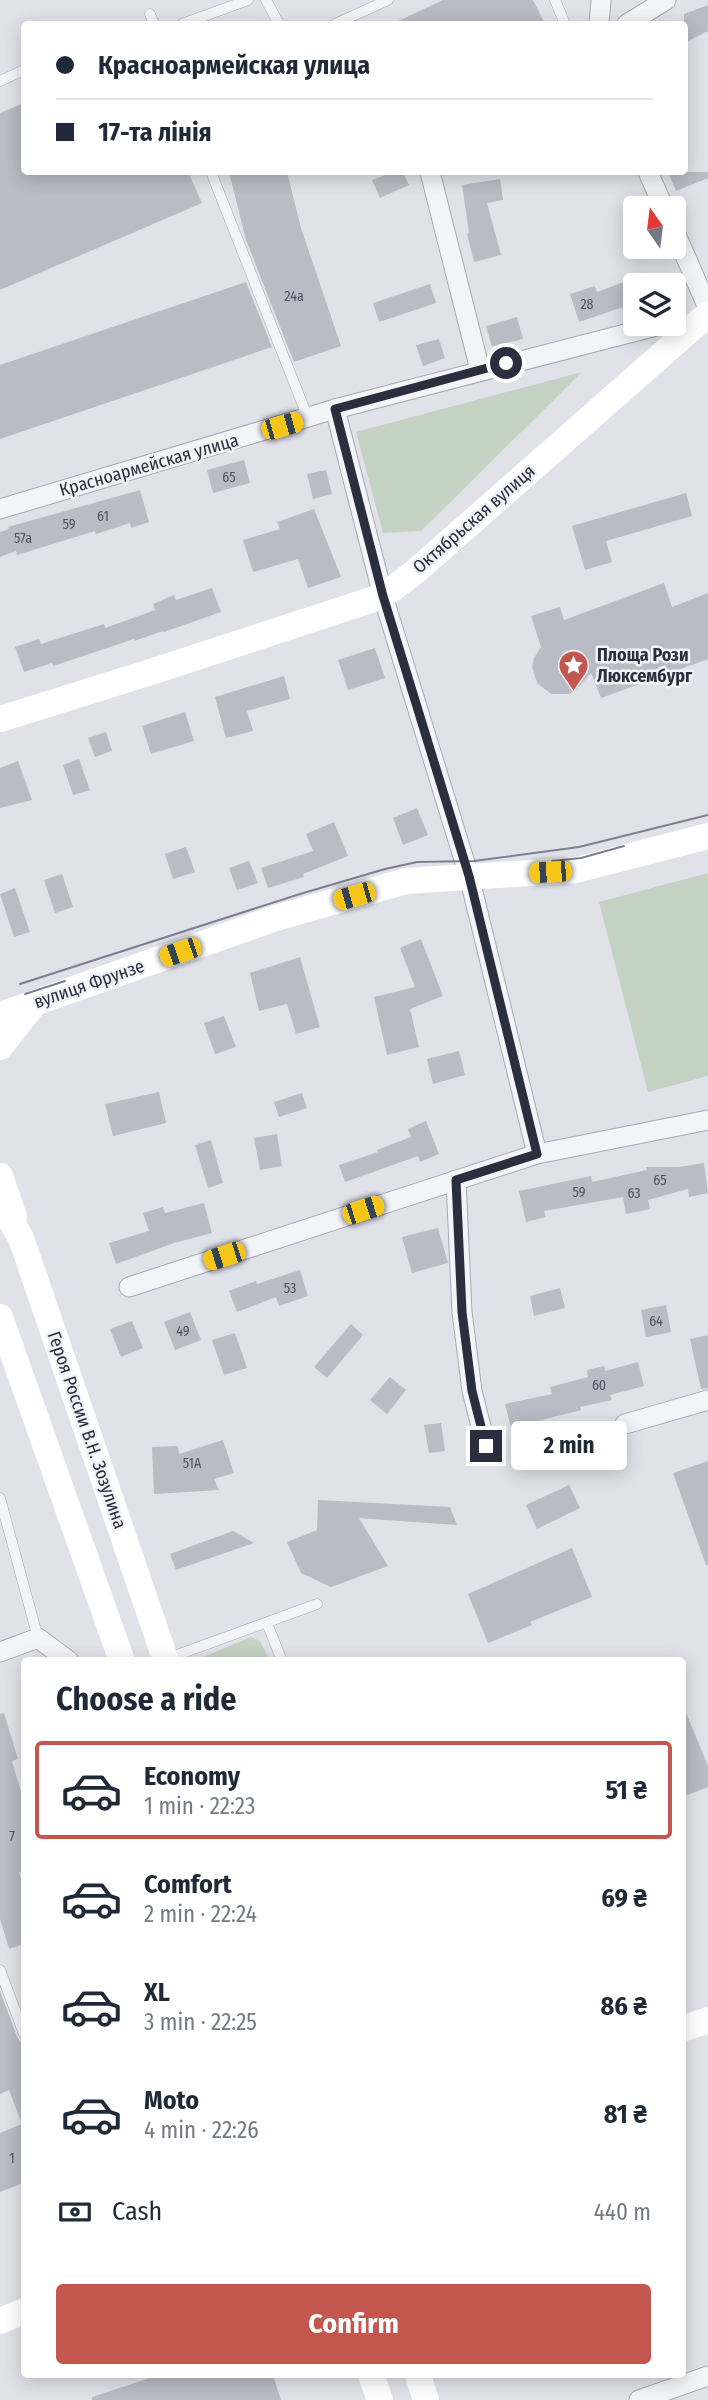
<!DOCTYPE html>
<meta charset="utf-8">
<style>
:root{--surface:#fff;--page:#f2f2f3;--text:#1f2937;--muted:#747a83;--line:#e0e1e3;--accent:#c35750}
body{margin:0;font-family:"Fira Sans Condensed",sans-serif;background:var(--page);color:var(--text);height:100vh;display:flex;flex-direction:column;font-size:26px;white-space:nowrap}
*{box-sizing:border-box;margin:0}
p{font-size:23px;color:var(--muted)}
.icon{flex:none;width:38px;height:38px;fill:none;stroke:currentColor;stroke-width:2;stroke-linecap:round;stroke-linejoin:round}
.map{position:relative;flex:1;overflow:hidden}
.details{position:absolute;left:21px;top:1657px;width:665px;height:721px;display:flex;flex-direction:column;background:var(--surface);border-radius:7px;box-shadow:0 4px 18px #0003}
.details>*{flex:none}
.hud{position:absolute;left:21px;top:21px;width:667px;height:154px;border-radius:7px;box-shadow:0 4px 18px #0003;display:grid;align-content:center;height:154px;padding:0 35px;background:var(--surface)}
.needle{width:46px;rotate:346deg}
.controls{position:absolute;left:623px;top:196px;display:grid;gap:14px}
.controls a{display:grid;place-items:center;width:63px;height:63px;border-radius:7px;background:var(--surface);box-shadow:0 4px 18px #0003;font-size:35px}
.end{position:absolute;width:32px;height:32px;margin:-16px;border:9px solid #2b2e3f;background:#fff;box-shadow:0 0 0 4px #fff}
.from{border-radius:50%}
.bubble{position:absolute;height:49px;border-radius:7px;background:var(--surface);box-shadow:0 4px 18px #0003;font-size:23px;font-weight:700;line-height:49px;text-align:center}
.car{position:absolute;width:21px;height:42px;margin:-21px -10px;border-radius:9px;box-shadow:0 0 5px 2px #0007;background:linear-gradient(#f5c518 24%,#345 0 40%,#f5c518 0 76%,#345 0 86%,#f5c518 0)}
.hud b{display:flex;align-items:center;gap:24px;height:66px;font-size:26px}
.hud b+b{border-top:2px solid var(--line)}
.hud i{width:18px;height:18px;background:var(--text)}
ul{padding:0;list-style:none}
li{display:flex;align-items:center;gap:21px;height:98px;margin:0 14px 10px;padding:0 21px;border:4px solid transparent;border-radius:7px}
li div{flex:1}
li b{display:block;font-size:26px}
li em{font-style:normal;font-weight:700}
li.active{border-color:var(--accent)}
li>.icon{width:63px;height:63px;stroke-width:1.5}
h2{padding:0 35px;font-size:32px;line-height:84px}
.pay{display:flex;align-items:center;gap:18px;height:77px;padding:0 35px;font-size:26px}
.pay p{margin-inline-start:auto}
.cta{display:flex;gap:14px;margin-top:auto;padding:14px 35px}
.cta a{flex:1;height:80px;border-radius:7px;background:var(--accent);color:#fff;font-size:28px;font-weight:700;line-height:80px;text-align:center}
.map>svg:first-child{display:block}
</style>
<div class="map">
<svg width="708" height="2400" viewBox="0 0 708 2400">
<rect width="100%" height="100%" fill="#e1e2e9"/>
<!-- green -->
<g fill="#c4d2c3">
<polygon points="582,372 421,531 383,533 356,432"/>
<polygon points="708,873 708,1076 648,1092 599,902"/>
<polygon points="251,1637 260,1641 270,1661 204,1661 203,1657"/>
</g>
<!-- building -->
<g fill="#b9bbc5">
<polygon points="443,0 533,0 545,24 392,24"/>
<polygon points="708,5 708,31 684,43 684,14"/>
<polygon points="24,103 24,172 188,172 202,203 0,290 0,113"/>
<polygon points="229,172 287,172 301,228 341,346 294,362 246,240"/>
<polygon points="393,172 403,172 409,185 380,198 372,180"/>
<polygon points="668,172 708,172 708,178 676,191"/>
<polygon points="500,179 503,200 487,203 501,255 474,262 467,234 469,233 462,185"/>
<polygon points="635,278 635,303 579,322 570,294 595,286 597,292"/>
<polygon points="246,282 272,347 0,439 0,365"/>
<polygon points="430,284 436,303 379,322 373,303"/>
<polygon points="517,317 523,339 492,347 486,326"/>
<polygon points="439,339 445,358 423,366 416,345"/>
<polygon points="244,460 250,483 213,493 207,470"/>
<polygon points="326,470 332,494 313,499 307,474"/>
<polygon points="140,490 149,522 131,528 130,523 96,534 95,531 17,555 16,551 0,557 0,532 9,529 8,527"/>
<polygon points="686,493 692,516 606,541 612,562 585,570 572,526"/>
<polygon points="314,509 341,577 308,588 298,559 253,572 243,540 280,529 277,522"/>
<polygon points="664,583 672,607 708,593 708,659 601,698 591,673 577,689 569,694 551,694 537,683 532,667 534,658 541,647 531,616 560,607 564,620"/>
<polygon points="212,588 221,612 164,632 163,631 134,641 134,639 53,666 52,663 24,672 15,647 39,639 41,644 104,624 105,628 155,610 153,604 174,595 176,600"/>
<polygon points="375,648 385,678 348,690 338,660"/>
<polygon points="284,676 290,699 247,711 253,731 226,738 215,697"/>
<polygon points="185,712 194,741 151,754 142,726"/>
<polygon points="106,732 112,751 95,757 88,738"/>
<polygon points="79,759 90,790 73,795 63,765"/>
<polygon points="18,761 32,800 0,808 0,768"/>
<polygon points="417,808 428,835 403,845 393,818"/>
<polygon points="334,822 348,856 303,874 304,877 268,888 261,868 313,851 306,834"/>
<polygon points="186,847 195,872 173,879 165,854"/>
<polygon points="249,861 258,883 237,890 229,868"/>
<polygon points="62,874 73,907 55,913 44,880"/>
<polygon points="15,888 30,932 14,937 0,894"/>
<polygon points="421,939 443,996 410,1009 419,1047 387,1055 374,997 415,987 400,948"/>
<polygon points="300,957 320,1027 296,1034 287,1004 259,1011 250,973"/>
<polygon points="224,1016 236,1047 215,1054 204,1023"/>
<polygon points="459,1051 465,1075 433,1084 427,1059"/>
<polygon points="159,1092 166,1123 113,1136 105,1104"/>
<polygon points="302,1093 307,1108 279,1117 274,1102"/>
<polygon points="426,1121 439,1154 420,1162 418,1156 345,1182 339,1165 378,1152 377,1150 411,1137 408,1129"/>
<polygon points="277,1134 282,1166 260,1170 254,1138"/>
<polygon points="211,1140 223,1183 208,1188 195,1145"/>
<polygon points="704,1163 708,1193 689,1197 688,1189 648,1200 650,1209 626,1214 623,1197 544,1211 546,1217 526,1222 519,1191 591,1176 592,1182 647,1170 646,1167 679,1167"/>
<polygon points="204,1203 212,1233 174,1243 116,1264 109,1243 149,1231 143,1213 163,1207 165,1213"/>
<polygon points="438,1228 448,1263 412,1273 402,1237"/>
<polygon points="300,1270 308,1296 279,1306 276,1297 237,1312 229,1291 256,1281 257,1284"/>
<polygon points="560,1288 565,1308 534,1316 530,1296"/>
<polygon points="666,1305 671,1332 646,1337 641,1310"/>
<polygon points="190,1312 201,1340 175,1350 164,1322"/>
<polygon points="132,1321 143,1348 121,1357 110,1329"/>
<polygon points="351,1324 363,1335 327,1378 314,1367"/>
<polygon points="235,1333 247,1368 224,1375 212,1340"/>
<polygon points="708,1335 708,1388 701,1389 690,1339"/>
<polygon points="638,1362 644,1386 610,1395 612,1400 580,1407 581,1410 538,1421 539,1426 512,1432 505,1404 552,1394 550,1387 588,1377 587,1370 604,1366 605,1371"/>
<polygon points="390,1377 406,1390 387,1414 370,1400"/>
<polygon points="441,1423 445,1451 429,1453 424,1425"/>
<polygon points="223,1440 234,1473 214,1479 219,1490 154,1494 152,1447 178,1446 179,1454"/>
<polygon points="708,1461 708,1565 706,1565 673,1473"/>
<polygon points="569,1485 580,1508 537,1529 526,1505"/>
<polygon points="318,1500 450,1507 457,1525 359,1518 388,1566 331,1587 301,1573 287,1542 317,1530"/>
<polygon points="233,1531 254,1543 176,1570 170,1554"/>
<polygon points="572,1548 592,1597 530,1622 532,1625 488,1643 468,1594"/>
<polygon points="682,1703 708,1766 708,1787 682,1797"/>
<polygon points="4,1713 18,1759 12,1761 24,1802 24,1871 19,1872 24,1889 24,1944 9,1949 0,1919 0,1714"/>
<polygon points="0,1991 17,2037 24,2047 24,2183 0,2192 0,2133 22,2124 9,2090 0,2094"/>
<polygon points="159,2375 273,2375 281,2400 92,2400 92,2397"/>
</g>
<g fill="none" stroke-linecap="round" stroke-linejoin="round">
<defs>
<g id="lane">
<polyline points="266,0 279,24"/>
<polyline points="555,0 565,24"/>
<polyline points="150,14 154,24"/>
<polyline points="182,24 248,0"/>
<polyline points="335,24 388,0"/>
<polyline points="0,81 24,70"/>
<polyline points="211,172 308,418"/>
<polyline points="0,1498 38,1638"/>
<polyline points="267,1623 282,1661"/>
<polyline points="166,1659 317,1604"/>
<polyline points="0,1970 24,2034"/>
</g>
<g id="street">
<polyline points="599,24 601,0"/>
<polyline points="627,24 666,0"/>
<polyline points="430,172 480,370"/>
<polyline points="648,172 664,208"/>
<polyline points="674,230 708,308"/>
<polyline points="335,409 383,596 469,876 537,1154"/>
<polyline points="0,509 335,409 664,324"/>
<polyline points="456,1180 462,1312 472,1391 486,1446"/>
<polyline points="129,1287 537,1154 708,1120"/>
<polyline points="625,1424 708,1400"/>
<polyline points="0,1652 38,1638 69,1661"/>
<polyline points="639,2400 708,2376"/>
</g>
</defs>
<!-- lane casing -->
<use href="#lane" stroke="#a7a8b3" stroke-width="11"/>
<!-- street casing -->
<use href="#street" stroke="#a7a8b3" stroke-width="21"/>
<!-- lane -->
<use href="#lane" stroke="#f3f4f7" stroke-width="10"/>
<!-- street -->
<use href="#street" stroke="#f3f4f7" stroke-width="19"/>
<!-- secondary -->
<g stroke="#fff" stroke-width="26">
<polyline points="0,719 154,671 383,596 416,571 708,314"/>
<polyline points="0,1015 276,918 406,881 576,870 708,836"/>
<polyline points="0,1047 34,1004"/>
<polyline points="0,1176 14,1217"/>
<polyline points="0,1203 21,1238 166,1661"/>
<polyline points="0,1317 122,1661"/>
<polyline points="682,2029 708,2020"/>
<polyline points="0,2321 24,2311"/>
<polyline points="371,2375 380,2400"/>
<polyline points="418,2375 426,2400"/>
</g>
<!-- tram -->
<g stroke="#7c7f91" stroke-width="2">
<polyline points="552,861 581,858 624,846"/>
<polyline points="20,984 300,894 385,869 417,862 474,861 579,847 708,815"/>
<polyline points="25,994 65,981"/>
</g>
</g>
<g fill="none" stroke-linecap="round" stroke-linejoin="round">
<!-- route -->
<polyline stroke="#2b2e3f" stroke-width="9" points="486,1446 472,1391 462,1312 456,1180 537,1154 469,876 383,596 335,409 506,363"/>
</g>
<!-- icons -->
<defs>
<symbol id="sight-pin" viewBox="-11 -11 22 30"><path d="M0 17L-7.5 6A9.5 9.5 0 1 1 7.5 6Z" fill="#c35750" stroke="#f0f2f6"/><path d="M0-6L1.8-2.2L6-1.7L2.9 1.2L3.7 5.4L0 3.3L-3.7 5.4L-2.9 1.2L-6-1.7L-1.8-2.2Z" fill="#fff"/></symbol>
</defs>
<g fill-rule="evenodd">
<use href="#sight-pin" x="556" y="648" width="35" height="47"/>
</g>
<g text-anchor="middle" stroke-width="5" stroke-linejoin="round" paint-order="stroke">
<!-- number labels -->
<g font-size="14" fill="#4e5160">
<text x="294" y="301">24а</text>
<text x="587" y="309">28</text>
<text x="229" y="482">65</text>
<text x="103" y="521">61</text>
<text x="69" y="529">59</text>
<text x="23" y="543">57а</text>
<text x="660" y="1185">65</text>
<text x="579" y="1197">59</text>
<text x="634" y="1198">63</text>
<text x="290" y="1293">53</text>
<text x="656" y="1326">64</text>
<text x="183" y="1336">49</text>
<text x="599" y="1390">60</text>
<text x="192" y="1468">51А</text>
<text x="12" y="1841">7</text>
<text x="12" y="2163">1</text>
</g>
<!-- street labels -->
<g font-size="18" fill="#2b2e3f" stroke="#f0f2f6">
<text transform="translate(149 465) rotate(-16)" y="6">Красноармейская улица</text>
<text transform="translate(474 519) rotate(-41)" y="6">Октябрьская вулиця</text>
<text transform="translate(89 984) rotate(-19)" y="6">вулиця Фрунзе</text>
<text transform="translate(87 1430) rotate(71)" y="6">Героя России В.Н. Зозулина</text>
</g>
<!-- poi labels -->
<g font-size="18" font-weight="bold" fill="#2b2e3f" stroke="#f0f2f6" text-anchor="start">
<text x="597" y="661">Площа Рози<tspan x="597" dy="21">Люксембург</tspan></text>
</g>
</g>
</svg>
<div class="controls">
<a><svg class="needle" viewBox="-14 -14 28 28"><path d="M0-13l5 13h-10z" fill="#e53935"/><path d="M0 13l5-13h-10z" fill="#747a83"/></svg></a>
<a><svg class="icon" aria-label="layers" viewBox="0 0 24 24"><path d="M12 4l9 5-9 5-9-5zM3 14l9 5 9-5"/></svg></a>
</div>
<i class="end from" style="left:506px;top:363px"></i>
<i class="end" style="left:486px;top:1446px"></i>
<div class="bubble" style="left:511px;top:1421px;width:116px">2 min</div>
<i class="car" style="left:282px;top:426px;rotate:74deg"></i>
<i class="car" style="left:550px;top:872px;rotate:267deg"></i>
<i class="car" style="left:354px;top:896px;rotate:254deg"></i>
<i class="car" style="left:180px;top:952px;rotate:251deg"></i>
<i class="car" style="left:363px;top:1210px;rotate:72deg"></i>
<i class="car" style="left:224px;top:1256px;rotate:252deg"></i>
<div class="hud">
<b><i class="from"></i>Красноармейская улица</b>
<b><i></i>17-та лінія</b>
</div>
<section class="details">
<h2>Choose a ride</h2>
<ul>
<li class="active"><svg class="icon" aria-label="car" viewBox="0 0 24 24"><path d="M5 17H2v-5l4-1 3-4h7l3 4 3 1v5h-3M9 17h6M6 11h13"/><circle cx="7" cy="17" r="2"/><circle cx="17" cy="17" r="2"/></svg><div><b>Economy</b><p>1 min · 22:23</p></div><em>51 ₴</em></li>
<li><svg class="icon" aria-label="car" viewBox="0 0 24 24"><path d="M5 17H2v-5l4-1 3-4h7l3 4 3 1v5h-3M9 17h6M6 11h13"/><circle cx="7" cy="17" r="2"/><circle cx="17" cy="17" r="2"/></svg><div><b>Comfort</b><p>2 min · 22:24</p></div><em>69 ₴</em></li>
<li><svg class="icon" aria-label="car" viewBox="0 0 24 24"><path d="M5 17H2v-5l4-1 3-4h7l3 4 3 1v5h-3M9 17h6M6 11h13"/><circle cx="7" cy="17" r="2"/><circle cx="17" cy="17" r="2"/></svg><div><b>XL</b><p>3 min · 22:25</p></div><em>86 ₴</em></li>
<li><svg class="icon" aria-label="car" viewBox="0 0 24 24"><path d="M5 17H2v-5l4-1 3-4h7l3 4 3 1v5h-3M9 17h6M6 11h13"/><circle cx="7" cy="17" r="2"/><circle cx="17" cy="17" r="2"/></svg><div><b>Moto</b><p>4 min · 22:26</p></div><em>81 ₴</em></li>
</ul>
<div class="pay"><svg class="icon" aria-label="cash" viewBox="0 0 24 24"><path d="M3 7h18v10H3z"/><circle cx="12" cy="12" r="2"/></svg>Cash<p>440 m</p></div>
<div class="cta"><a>Confirm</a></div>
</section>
</div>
